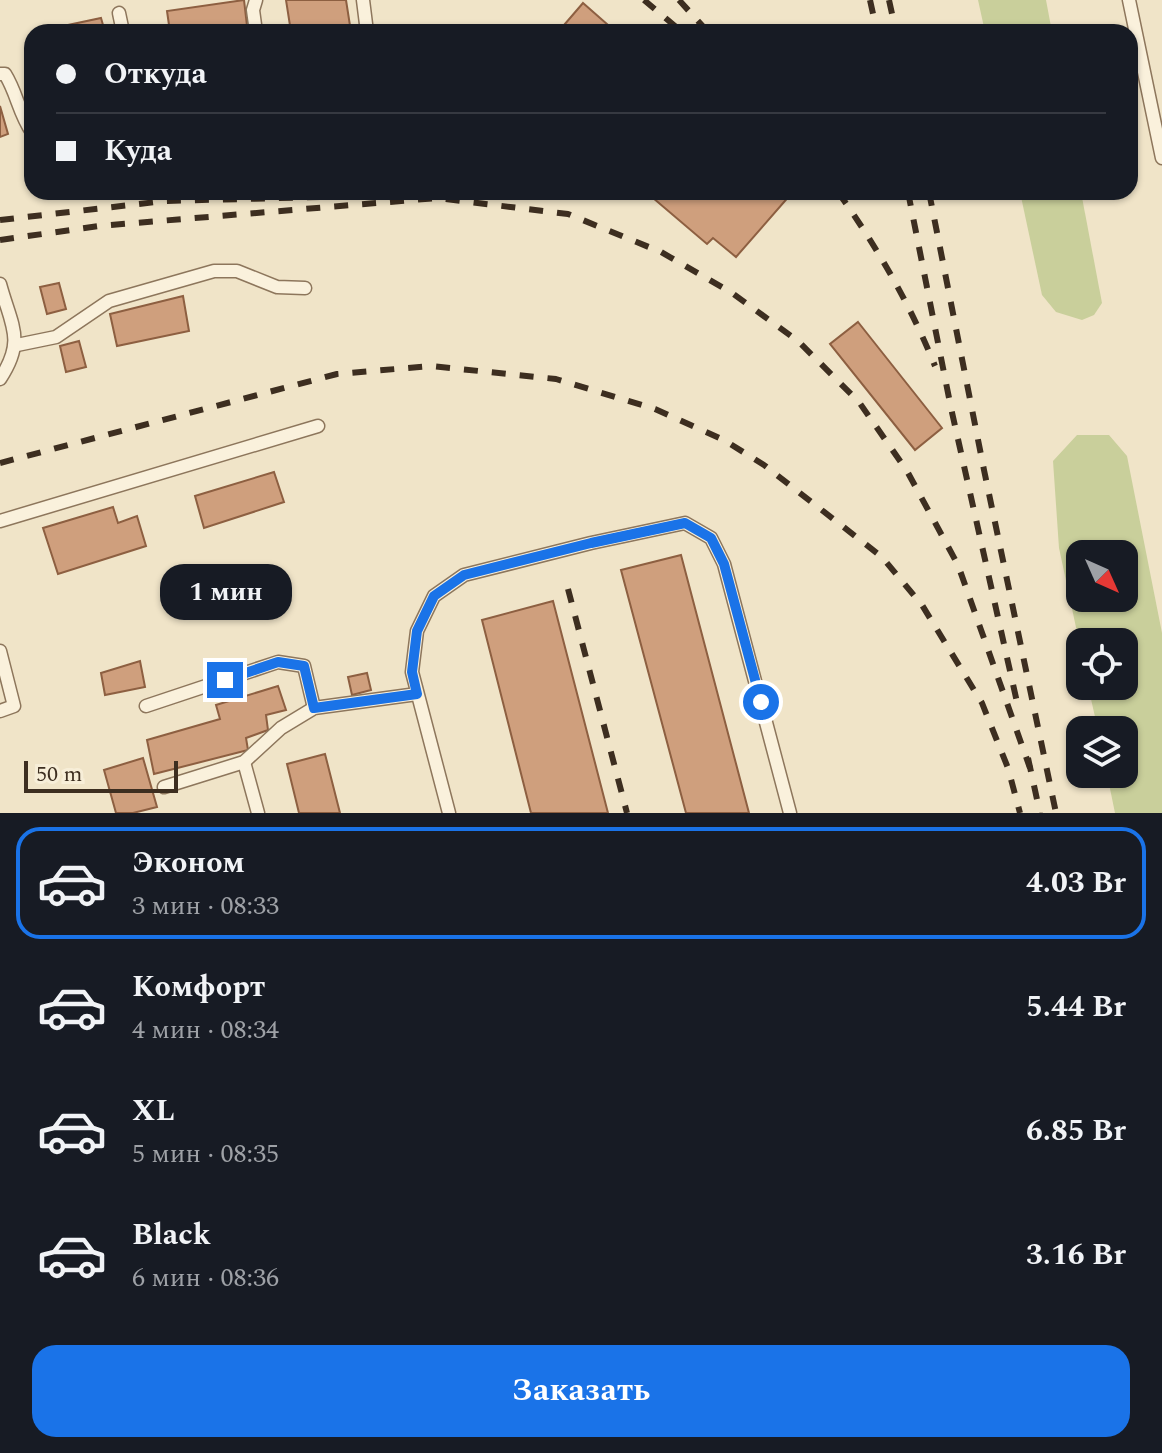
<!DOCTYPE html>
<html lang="ru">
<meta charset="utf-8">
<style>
:root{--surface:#171b24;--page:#242831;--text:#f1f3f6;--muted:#9ea1a6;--line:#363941;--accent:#1a73e8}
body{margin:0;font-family:Spectral,serif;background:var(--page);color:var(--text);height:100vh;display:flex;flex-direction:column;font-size:30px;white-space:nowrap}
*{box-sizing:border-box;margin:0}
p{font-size:26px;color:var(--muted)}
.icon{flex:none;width:44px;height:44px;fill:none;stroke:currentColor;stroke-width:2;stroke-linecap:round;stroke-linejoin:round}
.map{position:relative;height:813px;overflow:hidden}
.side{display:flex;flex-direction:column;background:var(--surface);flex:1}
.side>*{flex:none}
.top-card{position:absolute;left:24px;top:24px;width:1114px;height:176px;border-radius:24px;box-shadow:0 2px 6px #0004;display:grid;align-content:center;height:176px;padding:0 32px;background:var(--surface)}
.needle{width:52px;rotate:135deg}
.fabs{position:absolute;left:1066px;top:540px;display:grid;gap:16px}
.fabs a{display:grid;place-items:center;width:72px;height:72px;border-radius:16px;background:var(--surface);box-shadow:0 2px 6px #0004;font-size:40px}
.scale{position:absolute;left:24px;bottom:20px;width:154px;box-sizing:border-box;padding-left:8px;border:4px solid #3d2e20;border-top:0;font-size:22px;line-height:28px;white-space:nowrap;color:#3d2e20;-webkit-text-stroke:6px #f7eed8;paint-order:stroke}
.end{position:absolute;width:36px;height:36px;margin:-18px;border:10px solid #1a73e8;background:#fff;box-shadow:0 0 0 4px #fff}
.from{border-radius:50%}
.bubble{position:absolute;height:56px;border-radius:24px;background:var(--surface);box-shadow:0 2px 6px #0004;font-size:26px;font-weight:700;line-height:56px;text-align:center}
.top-card b{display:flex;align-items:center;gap:28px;height:76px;font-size:30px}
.top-card b+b{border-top:2px solid var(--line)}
.top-card i{width:20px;height:20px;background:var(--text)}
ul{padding:14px 0 0;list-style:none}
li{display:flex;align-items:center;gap:24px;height:112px;margin:0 16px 12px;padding:0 16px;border:4px solid transparent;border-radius:24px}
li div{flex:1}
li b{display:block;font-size:30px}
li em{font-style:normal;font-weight:700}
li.on{border-color:var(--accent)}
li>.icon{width:72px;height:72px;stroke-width:1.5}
.primary-button{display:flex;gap:16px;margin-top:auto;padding:16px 32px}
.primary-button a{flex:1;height:92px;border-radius:24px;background:var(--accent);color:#fff;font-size:32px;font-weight:700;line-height:92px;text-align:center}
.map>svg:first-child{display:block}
</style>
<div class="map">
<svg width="1162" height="813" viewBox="0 0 1162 813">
<rect width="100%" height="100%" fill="#f0e4c8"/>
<!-- green -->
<g fill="#c9cf9b" fill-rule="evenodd">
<polygon points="978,0 1046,0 1052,32 985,32"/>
<polygon points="1020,192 1081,192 1102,303 1094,315 1082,320 1056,312 1042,295"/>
<path d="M1077,435H1109L1127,456L1162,633V813H1115L1107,774H1124V730H1098L1088,686H1124V642H1080V646L1059,548L1053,461ZM1124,554V598H1080V554Z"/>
</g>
<!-- building -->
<g fill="#cf9f7d" stroke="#8d5f41" stroke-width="2">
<polygon points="244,0 247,26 225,29 225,32 170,32 167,11"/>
<polygon points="286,0 346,0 351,32 291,32"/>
<polygon points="583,3 616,32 558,32"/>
<polygon points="101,18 105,32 35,32"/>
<polygon points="0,106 8,134 0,137"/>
<polygon points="646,192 789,192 791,194 736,257 713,238 707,244"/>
<polygon points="59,283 66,309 47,314 40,287"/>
<polygon points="183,296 189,331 117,346 110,314"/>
<polygon points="858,322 942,428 915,450 830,344"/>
<polygon points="79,341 86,367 66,372 60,346"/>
<polygon points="274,472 284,502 204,528 195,496"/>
<polygon points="113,507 118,523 137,516 146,546 58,574 43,528"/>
<polygon points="681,555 749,813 686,813 621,570"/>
<polygon points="553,601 608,813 531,813 482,620"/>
<polygon points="140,661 145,687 105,695 101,673"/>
<polygon points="367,673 371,690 352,695 348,677"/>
<polygon points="278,686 286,710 266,715 268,730 246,738 248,750 154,774 147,740 220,719 216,705"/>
<polygon points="325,754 340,813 299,813 287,764"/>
<polygon points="143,758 157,807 133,813 116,813 104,770"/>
</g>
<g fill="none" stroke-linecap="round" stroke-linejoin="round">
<defs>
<g id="lane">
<polyline points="256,0 253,10 256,32"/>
<polyline points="363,0 367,32"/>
<polyline points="1129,0 1162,158"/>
<polyline points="119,13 123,32"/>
<path d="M0,74H5C17,93 19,114 32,132"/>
<path d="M0,284C11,325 26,340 0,379"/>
<polyline points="17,345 56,337 109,301 214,271 237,271 277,287 305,288"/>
<polyline points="0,521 318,426"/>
<polyline points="0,651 14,706 0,711"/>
<polyline points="146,706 278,662 304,666 314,708"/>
<polyline points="244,762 258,813"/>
<polyline points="164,787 244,762 281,728 314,708 417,694"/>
<polyline points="449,813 412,672 417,631 434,596 464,575 591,543 685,523 711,538 724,564 790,813"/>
</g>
</defs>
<!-- lane casing -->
<use href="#lane" stroke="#8d765c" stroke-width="15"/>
<!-- lane -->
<use href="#lane" stroke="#faf1dc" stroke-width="12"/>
<!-- rail -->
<g stroke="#3d2e20" stroke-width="6" stroke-dasharray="14 14" stroke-linecap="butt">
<polyline points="644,0 682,32"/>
<polyline points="679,0 708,32"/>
<polyline points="870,0 877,32"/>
<polyline points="889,0 896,32"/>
<path d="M838,192C877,247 910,304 935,366"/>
<polyline points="908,192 951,408 1019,711"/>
<polyline points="929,192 984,470 1056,813"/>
<polyline points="0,220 165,201 320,197"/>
<polyline points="0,240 99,226 437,198 568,214 661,252 732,293 798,341 859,402 907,471 958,565 1030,768"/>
<polyline points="0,463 337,374 431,366 556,379 655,409 724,440 764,465 882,557 922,605 982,703 1008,768 1020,813"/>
<polyline points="568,589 627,813"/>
<polyline points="1028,758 1040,813"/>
</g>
</g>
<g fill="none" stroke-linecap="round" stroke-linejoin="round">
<!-- route -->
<polyline stroke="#1a73e8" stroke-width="10" points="225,680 278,662 304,666 314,708 417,694 412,672 417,631 434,596 464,575 591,543 685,523 711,538 724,564 761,702"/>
</g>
</svg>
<div class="fabs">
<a><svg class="needle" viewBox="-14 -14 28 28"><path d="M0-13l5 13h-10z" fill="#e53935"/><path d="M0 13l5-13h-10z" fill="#9ea1a6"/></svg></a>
<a><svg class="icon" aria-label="locate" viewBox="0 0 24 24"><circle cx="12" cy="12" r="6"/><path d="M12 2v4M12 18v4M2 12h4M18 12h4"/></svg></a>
<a><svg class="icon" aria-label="layers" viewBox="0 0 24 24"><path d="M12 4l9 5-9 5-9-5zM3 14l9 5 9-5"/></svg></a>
</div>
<div class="scale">50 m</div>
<i class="end from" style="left:761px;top:702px"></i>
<i class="end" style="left:225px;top:680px"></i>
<div class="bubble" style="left:160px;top:564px;width:132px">1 мин</div>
<div class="top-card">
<b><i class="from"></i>Откуда</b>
<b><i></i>Куда</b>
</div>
</div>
<section class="side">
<ul>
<li class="on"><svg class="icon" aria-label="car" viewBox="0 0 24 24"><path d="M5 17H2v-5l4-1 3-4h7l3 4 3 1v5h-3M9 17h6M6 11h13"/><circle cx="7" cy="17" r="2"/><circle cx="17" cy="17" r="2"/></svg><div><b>Эконом</b><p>3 мин · 08:33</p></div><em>4.03 Br</em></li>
<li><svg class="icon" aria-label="car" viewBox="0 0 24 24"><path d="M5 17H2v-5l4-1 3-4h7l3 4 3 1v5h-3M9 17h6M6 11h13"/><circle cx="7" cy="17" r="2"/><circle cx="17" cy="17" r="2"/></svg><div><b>Комфорт</b><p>4 мин · 08:34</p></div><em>5.44 Br</em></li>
<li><svg class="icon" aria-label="car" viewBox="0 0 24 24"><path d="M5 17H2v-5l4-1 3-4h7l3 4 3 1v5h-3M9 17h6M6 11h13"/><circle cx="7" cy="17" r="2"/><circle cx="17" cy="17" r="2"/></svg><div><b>XL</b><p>5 мин · 08:35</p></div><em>6.85 Br</em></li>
<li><svg class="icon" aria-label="car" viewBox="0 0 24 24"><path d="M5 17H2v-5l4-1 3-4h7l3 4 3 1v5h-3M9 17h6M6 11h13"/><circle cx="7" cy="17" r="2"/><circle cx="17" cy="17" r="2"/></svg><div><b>Black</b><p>6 мин · 08:36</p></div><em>3.16 Br</em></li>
</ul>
<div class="primary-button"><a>Заказать</a></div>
</section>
